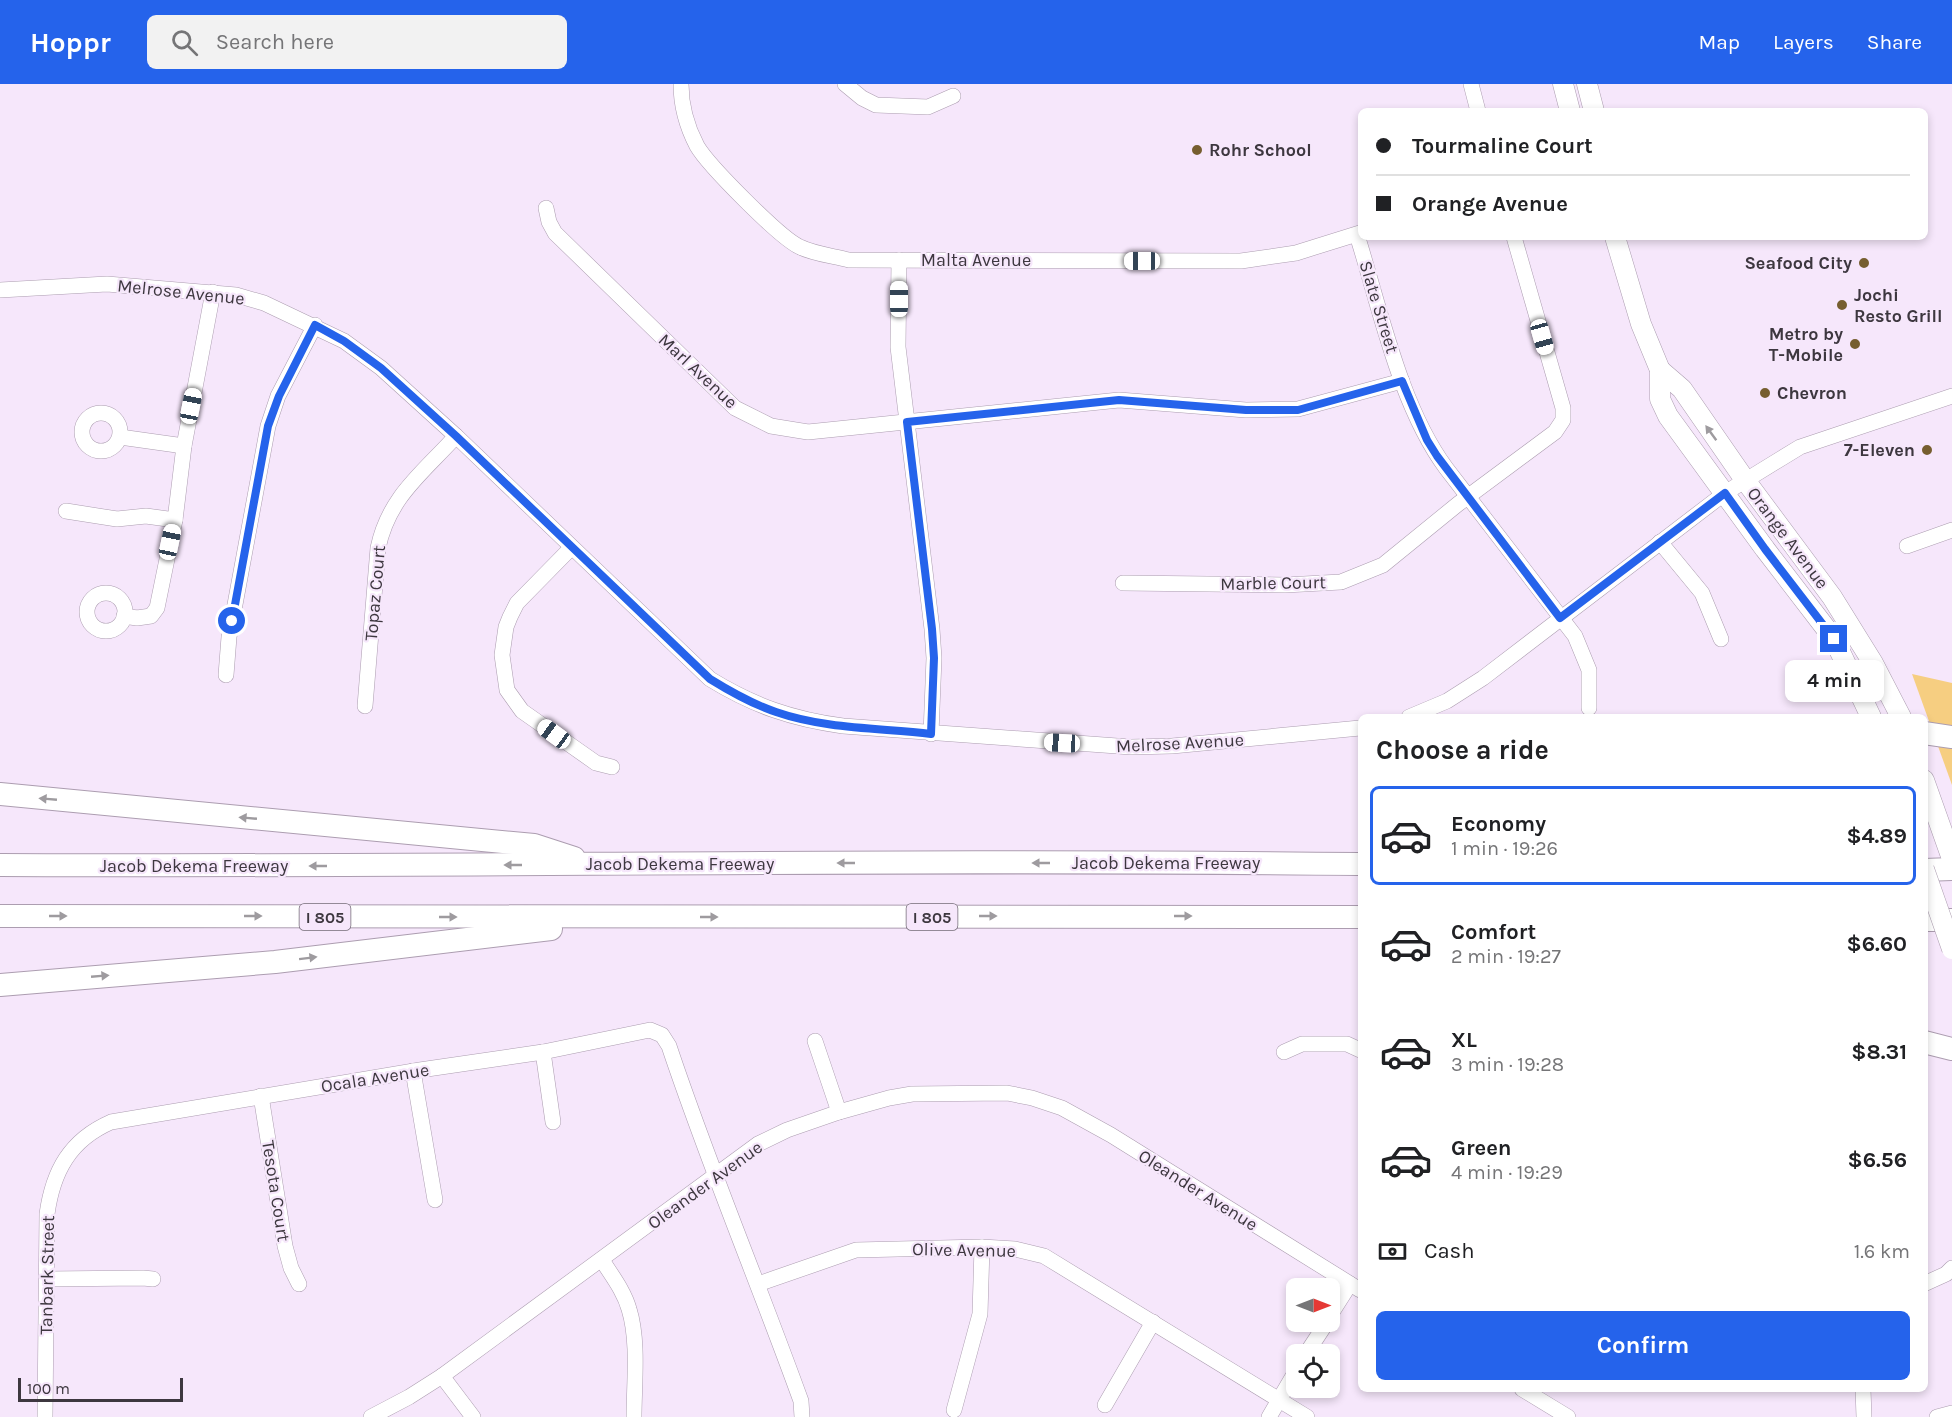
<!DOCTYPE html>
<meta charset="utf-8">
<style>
:root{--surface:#fff;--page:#f2f2f2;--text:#202124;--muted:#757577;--line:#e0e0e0;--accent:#2563eb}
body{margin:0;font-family:Karla,sans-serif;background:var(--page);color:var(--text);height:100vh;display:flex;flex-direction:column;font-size:22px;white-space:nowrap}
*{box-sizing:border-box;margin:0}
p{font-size:20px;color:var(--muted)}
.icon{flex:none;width:33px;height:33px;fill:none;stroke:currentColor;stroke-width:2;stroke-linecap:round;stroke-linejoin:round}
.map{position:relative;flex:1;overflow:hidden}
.details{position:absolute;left:1358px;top:630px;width:570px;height:678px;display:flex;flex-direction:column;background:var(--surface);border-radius:9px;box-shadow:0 3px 9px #0003}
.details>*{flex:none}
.hud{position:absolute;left:1358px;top:24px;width:570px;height:132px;border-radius:9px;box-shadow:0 3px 9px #0003;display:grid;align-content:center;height:132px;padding:0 18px;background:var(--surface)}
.needle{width:39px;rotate:90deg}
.tools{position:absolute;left:1286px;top:1194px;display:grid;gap:12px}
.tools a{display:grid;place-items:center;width:54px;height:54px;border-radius:9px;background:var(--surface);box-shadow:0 3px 9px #0003;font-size:30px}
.scale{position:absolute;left:18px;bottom:15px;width:165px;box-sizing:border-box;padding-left:6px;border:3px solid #3d373f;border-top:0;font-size:16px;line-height:21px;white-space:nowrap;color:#3d373f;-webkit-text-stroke:4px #f6e7fb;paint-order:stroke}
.end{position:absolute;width:27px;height:27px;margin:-14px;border:8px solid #2563eb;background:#fff;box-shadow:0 0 0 3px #fff}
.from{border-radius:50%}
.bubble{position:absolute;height:42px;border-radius:9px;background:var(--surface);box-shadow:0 3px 9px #0003;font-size:20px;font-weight:700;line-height:42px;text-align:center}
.car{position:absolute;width:18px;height:36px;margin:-18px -9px;border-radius:8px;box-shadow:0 0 4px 2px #0007;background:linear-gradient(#fff 24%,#345 0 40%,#fff 0 76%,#345 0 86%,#fff 0)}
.hud b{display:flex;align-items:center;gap:21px;height:57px;font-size:22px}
.hud b+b{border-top:2px solid var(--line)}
.hud i{width:15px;height:15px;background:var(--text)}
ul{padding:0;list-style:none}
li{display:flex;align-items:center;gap:18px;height:99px;margin:0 12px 9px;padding:0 6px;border:3px solid transparent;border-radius:9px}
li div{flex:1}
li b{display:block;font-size:22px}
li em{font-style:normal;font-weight:700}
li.active{border-color:var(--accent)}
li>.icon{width:54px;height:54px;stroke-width:1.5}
h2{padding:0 18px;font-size:27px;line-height:72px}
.pay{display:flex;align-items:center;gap:15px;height:66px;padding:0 18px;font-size:22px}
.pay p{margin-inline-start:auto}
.cta{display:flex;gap:12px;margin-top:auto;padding:12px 18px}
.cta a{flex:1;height:69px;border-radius:9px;background:var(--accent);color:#fff;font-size:24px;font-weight:700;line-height:69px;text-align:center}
header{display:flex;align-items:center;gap:36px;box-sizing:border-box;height:84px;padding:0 30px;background:var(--accent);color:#fff}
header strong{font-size:28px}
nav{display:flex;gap:33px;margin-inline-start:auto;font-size:21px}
.search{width:420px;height:54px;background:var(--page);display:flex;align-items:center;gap:15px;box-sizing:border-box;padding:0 21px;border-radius:9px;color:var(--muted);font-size:22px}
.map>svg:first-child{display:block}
</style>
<header>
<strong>Hoppr</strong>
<div class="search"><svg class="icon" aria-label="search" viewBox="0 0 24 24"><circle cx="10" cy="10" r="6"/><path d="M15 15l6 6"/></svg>Search here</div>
<nav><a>Map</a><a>Layers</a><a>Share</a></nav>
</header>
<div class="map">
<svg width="1952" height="1333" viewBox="0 0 1952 1333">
<rect width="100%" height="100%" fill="#f6e7fb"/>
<!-- green -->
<polygon fill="#f6ce81" points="1912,590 1952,599 1952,701"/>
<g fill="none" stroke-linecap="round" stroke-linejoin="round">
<defs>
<g id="minor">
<path d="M681,0C681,21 687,43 697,62C708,81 781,155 800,163C814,170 834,172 849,176L1241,177L1296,169L1360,149"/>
<polyline points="845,0 862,14 876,21 928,23 953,12"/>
<polyline points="1471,0 1478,27"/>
<polyline points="546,124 549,138 555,149 735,324 771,342 808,348 1119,316 1246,326 1298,325 1402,297"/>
<path d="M1357,151C1380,224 1400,322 1446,384L1575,552L1589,586V624"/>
<polyline points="899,176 898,263 932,545 934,574 931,650"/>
<path d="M0,206L107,200L236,211L264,219L344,257L381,284L456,352L710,595C754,622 792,635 843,642L1131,663L1172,662L1360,644"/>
<circle cx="101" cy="348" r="19"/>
<polyline points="120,353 184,362"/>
<polyline points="66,427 117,435 146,432 175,436"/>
<polyline points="1660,458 1702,509 1721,555"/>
<polyline points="1907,462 1952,446"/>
<polyline points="571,464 517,519 510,533 506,543 502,571 507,606 522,627 596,679 612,683"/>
<polyline points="1123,499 1285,501 1341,498 1383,481 1458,420 1555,348 1563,336 1563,324 1514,153"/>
<circle cx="106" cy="528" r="19"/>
<polyline points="124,532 137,534 151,532 157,524 175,436 184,362 213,208"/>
<polyline points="226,591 229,553 268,342 278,312 315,241"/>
<path d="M365,622L378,464C389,412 423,389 456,352"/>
<polyline points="1409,633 1447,617 1483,594 1725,409 1782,374 1800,363 1952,312"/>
<polyline points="815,957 839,1028"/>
<polyline points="543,968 553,1038"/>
<polyline points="1284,968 1302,960 1347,960 1360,966"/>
<polyline points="413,987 435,1116"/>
<polyline points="261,1012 285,1162 291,1184 299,1200"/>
<path d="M602,1176C612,1192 624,1207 629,1225C639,1257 634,1300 634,1333"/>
<polyline points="47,1195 143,1194 153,1195"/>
<polyline points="758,1200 856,1166 982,1163 1015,1165 1044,1172 1307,1333"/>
<polyline points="1924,1200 1946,1190 1952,1184"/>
<polyline points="1329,1233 1350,1200"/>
<polyline points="1306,1270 1327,1238"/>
<polyline points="442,1292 473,1333"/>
<polyline points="1522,1305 1568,1333"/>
<polyline points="1863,1305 1864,1333"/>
<polyline points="1105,1321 1153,1238"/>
<polyline points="954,1326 980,1230 982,1163"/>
<path d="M45,1333L47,1130C53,1087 70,1056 111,1038L420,986L543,968L650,946L662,951L669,962C709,1082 758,1198 801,1317L802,1333"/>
<polyline points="371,1333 409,1313 442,1292 758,1060 787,1046 839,1028 889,1014 912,1010 1007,1009 1032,1014 1062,1024 1111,1051 1360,1206"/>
<polyline points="1269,1333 1296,1287"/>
<polyline points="1937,1333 1952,1329"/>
</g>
<g id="major">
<polyline points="1563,0 1570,27"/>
<polyline points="1587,0 1594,27"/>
<polyline points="1615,153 1641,240 1660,286 1660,315 1668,332 1765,465 1834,555 1871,633"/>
<polyline points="1660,286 1682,305 1745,396 1832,513 1873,579 1901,633"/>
<polyline points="1924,696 1952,775"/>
</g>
<g id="highway">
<polyline points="1924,649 1952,653"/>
<polyline points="0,710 534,761 574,774"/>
<path d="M0,781C453,783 907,775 1360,780"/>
<polyline points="1924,786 1952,785"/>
<polyline points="0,832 1360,833"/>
<polyline points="1924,836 1952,836"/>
<polyline points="0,901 275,878 551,845"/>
<polyline points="1924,958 1952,965"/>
</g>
</defs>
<!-- minor casing -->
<use href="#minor" stroke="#ac9db0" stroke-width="16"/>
<!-- major casing -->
<use href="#major" stroke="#ac9db0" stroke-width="21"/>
<!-- highway casing -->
<use href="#highway" stroke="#ac9db0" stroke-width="24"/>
<!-- minor -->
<use href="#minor" stroke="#fff" stroke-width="15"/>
<!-- major -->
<use href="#major" stroke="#fff" stroke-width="20"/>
<!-- highway -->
<use href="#highway" stroke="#fff" stroke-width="22"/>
<defs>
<polyline id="major-bridge" points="1924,785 1952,865"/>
</defs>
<!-- major-bridge casing -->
<use href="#major-bridge" stroke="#ac9db0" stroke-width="21" stroke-linecap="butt"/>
<!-- major-bridge -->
<use href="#major-bridge" stroke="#fff" stroke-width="20"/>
</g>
<!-- one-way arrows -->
<defs><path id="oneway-solid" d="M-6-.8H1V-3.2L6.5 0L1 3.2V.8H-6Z" transform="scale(1.5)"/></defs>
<g fill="#9e9b9f">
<use href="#oneway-solid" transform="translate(1711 349) rotate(-126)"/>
<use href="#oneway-solid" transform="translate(48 715) rotate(-175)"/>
<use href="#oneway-solid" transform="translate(248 734) rotate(-175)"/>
<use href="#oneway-solid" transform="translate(846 779) rotate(180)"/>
<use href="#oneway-solid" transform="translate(1041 779) rotate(180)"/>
<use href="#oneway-solid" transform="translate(513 781) rotate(180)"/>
<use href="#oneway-solid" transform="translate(318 782) rotate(180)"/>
<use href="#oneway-solid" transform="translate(58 832)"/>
<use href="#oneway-solid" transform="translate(253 832)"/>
<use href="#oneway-solid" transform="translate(988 832)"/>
<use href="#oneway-solid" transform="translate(1183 832)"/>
<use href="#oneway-solid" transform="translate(448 833)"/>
<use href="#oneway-solid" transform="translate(709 833)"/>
<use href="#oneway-solid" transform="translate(308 874) rotate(-7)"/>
<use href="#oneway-solid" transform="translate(100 892) rotate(-5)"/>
</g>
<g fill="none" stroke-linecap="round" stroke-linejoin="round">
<!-- route -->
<path stroke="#2563eb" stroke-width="8" d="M232,537L268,342L279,312L315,241L344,257L381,284L456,352L710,595C731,608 752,620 776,628C825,645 879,644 931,650L934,574L932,545L907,338L1119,316L1246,326H1298L1402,297L1427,356L1437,372L1560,534L1725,409L1765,465L1834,555"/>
</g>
<!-- markers -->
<g fill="#765e2f" stroke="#f6e7fb" stroke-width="2">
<circle cx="1197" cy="66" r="6"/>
<circle cx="1864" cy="179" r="6"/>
<circle cx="1842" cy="221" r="6"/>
<circle cx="1855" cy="260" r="6"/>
<circle cx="1765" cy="309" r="6"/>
<circle cx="1927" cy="366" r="6"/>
</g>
<g text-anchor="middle" stroke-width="4.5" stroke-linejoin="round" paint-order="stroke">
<!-- shield labels -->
<g fill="#f6e7fb" stroke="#746c77" stroke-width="1.5">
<rect x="299.5" y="820" width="51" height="26" rx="4.5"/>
<rect x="906.5" y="820" width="51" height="26" rx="4.5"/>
</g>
<g font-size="16" font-weight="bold" fill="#3d373f">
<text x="325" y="839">I 805</text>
<text x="932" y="839">I 805</text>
</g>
<!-- poi labels -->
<g font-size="18" font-weight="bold" fill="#3d373f" stroke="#f6e7fb" text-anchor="start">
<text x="1209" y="72">Rohr School</text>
<text x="1852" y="185" text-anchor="end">Seafood City</text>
<text x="1854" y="217">Jochi<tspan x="1854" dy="21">Resto Grill</tspan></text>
<text x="1843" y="256" text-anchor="end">Metro by<tspan x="1843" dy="21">T-Mobile</tspan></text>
<text x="1777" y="315">Chevron</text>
<text x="1915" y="372" text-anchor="end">7-Eleven</text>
</g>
<!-- street labels -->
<g font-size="18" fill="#3d373f" stroke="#f6e7fb">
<text x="976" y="182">Malta Avenue</text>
<text transform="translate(181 208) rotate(6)" y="6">Melrose Avenue</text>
<text transform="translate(1379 223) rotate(73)" y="6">Slate Street</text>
<text transform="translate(698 287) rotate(43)" y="6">Marl Avenue</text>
<text transform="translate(1788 454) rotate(53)" y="6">Orange Avenue</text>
<text transform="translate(1273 499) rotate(-1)" y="6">Marble Court</text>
<text transform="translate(375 509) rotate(-85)" y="6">Topaz Court</text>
<text transform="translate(1180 659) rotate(-3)" y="6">Melrose Avenue</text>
<text x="1166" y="785">Jacob Dekema Freeway</text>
<text x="680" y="786">Jacob Dekema Freeway</text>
<text x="194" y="788">Jacob Dekema Freeway</text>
<text transform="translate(375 994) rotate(-9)" y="6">Ocala Avenue</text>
<text transform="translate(705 1101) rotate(-36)" y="6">Oleander Avenue</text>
<text transform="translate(1198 1106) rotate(32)" y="6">Oleander Avenue</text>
<text transform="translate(276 1107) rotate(81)" y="6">Tesota Court</text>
<text transform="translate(964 1166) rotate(1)" y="6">Olive Avenue</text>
<text transform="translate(47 1191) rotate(-89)" y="6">Tanbark Street</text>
</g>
</g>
</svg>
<div class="tools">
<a><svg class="needle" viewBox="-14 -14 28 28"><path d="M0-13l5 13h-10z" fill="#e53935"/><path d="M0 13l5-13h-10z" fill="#757577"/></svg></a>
<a><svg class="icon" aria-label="locate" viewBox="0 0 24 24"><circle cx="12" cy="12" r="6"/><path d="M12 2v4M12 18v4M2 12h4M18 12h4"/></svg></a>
</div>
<div class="scale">100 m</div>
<i class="end from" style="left:232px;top:537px"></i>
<i class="end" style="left:1834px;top:555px"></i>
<div class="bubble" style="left:1785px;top:576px;width:99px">4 min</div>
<i class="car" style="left:1142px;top:177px;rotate:270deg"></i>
<i class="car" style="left:899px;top:215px;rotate:0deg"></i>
<i class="car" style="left:1542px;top:253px;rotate:164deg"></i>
<i class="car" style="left:191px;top:322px;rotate:11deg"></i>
<i class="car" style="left:170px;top:458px;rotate:12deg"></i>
<i class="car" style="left:554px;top:650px;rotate:306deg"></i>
<i class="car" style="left:1062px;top:659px;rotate:273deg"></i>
<div class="hud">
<b><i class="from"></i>Tourmaline Court</b>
<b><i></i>Orange Avenue</b>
</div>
<section class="details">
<h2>Choose a ride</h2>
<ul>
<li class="active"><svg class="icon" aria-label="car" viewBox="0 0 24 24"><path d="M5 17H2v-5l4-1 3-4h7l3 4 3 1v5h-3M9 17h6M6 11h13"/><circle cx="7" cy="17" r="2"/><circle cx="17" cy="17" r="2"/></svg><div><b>Economy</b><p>1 min · 19:26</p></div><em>$4.89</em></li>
<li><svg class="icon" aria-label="car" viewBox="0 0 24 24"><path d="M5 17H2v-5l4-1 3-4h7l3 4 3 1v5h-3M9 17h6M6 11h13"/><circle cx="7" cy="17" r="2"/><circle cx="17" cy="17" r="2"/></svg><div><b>Comfort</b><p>2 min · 19:27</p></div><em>$6.60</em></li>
<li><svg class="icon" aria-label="car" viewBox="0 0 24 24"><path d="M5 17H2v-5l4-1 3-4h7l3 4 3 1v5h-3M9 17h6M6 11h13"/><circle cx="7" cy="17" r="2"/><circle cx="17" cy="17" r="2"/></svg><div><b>XL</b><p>3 min · 19:28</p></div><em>$8.31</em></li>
<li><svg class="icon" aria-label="car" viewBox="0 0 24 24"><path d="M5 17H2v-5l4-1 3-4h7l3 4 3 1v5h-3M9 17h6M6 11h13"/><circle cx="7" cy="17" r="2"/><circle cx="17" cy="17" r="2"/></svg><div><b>Green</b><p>4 min · 19:29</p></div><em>$6.56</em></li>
</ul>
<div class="pay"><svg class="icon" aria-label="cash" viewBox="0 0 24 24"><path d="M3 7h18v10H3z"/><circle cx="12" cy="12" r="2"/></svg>Cash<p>1.6 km</p></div>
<div class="cta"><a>Confirm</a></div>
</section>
</div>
